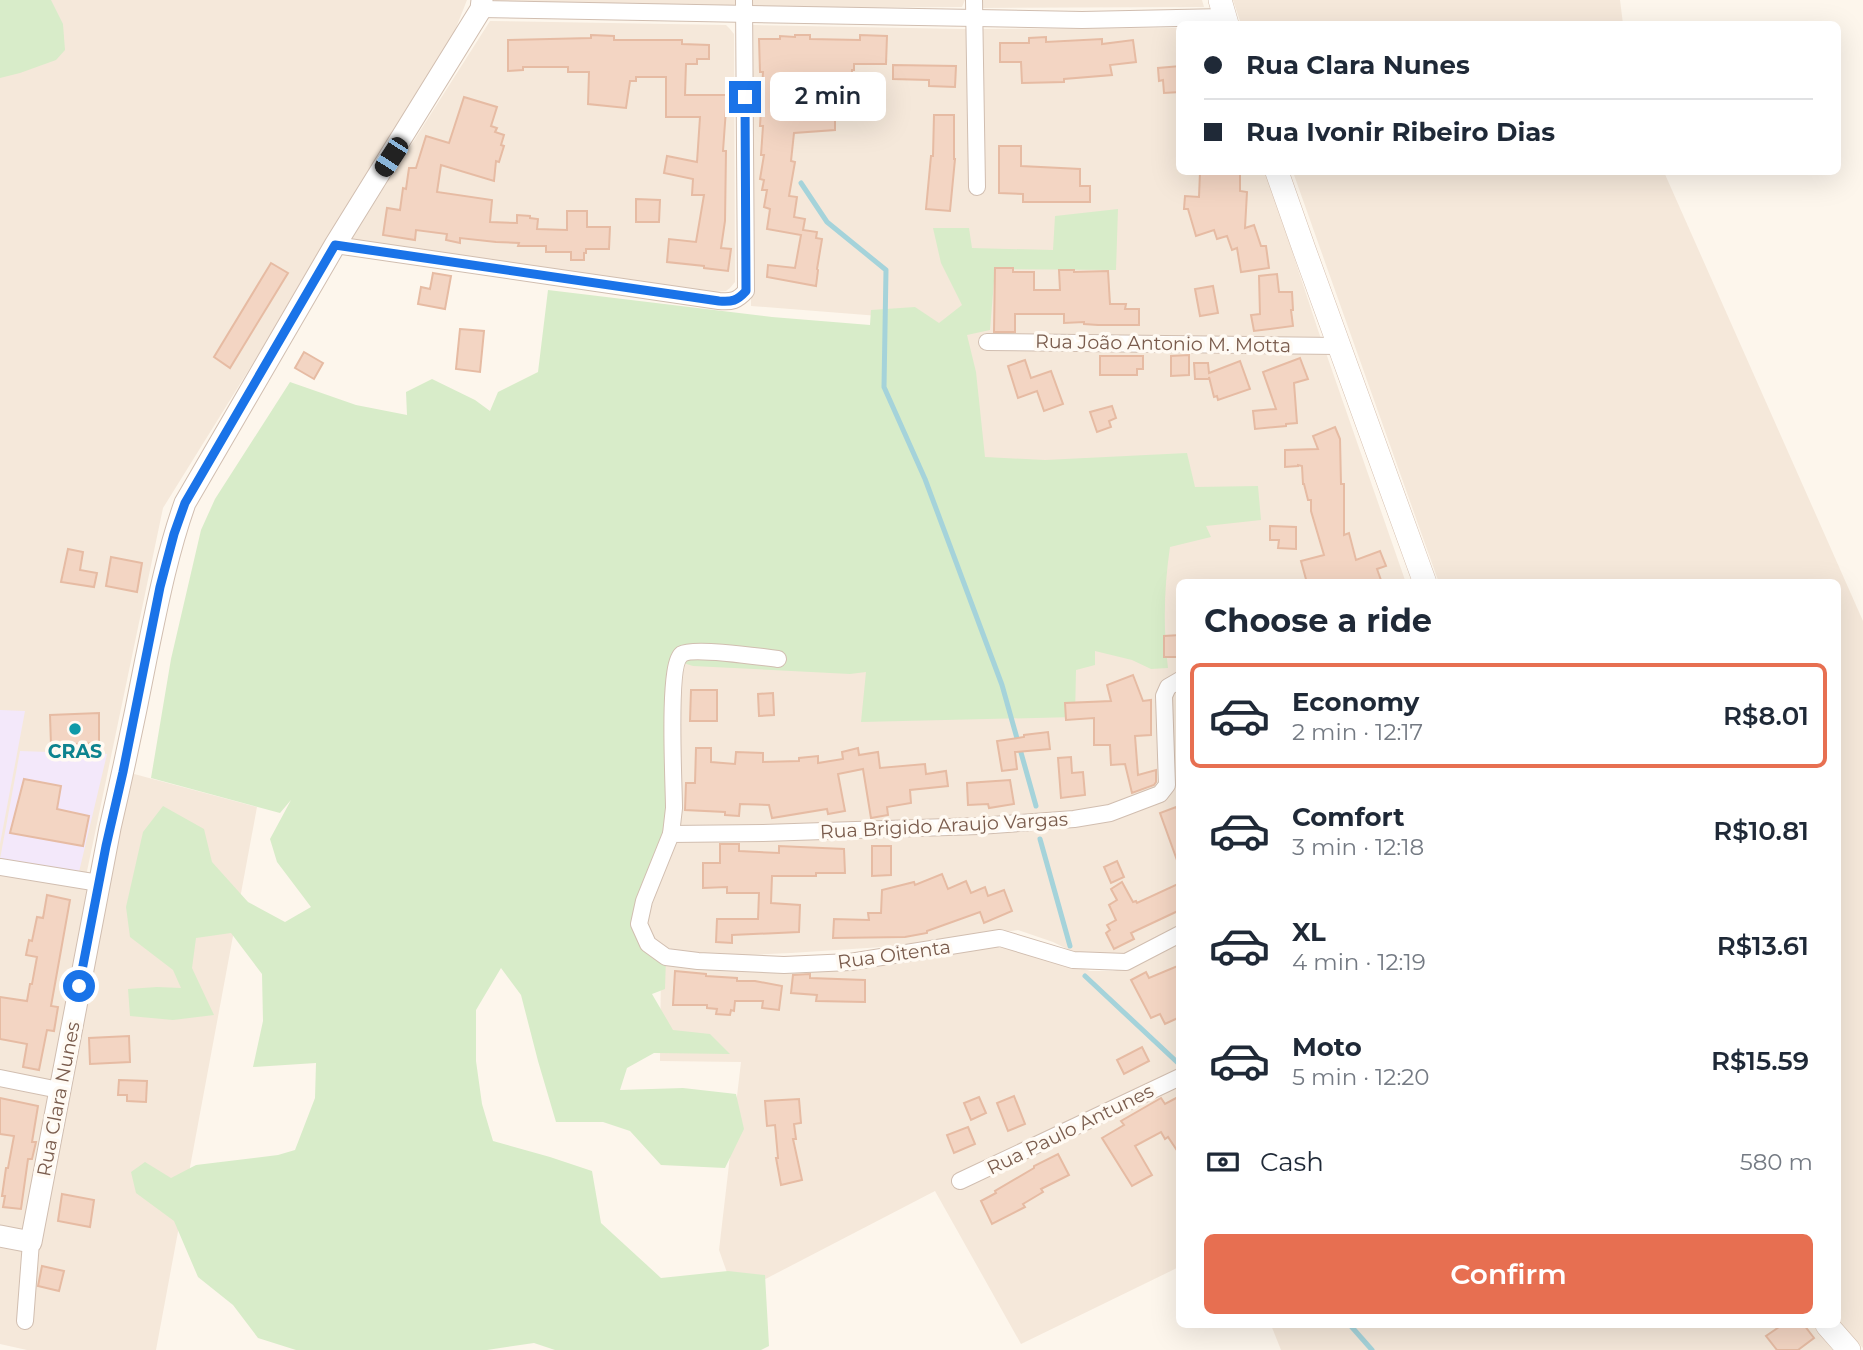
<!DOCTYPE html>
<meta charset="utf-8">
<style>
:root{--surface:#fff;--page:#f2f2f3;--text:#1f2937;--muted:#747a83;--line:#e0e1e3;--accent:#e76f51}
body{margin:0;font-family:Montserrat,sans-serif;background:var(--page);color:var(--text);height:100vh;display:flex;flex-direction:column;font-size:26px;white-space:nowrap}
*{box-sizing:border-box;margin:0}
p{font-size:23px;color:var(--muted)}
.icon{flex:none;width:38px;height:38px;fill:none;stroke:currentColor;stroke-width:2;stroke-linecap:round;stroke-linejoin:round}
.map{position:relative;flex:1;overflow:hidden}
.drawer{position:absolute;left:1176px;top:579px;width:665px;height:749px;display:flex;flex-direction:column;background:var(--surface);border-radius:10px;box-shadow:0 7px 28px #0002}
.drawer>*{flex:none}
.guide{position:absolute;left:1176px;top:21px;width:665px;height:154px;border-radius:10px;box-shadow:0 7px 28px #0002;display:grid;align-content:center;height:154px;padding:0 28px;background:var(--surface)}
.end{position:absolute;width:32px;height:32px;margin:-16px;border:9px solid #1a73e8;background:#fff;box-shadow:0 0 0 4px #fff}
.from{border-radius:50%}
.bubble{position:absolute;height:49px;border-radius:10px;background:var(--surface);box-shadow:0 7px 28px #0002;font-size:23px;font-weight:600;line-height:49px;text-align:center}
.car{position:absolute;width:21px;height:42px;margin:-21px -10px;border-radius:9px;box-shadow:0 0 5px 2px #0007;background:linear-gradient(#222 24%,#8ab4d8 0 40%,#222 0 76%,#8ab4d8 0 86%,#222 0)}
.guide b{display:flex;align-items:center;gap:24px;height:66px;font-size:26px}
.guide b+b{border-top:2px solid var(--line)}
.guide i{width:18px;height:18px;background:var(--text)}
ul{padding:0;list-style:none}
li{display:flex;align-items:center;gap:21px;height:105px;margin:0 14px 10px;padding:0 14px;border:4px solid transparent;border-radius:10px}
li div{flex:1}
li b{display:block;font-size:26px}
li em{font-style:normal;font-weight:600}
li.active{border-color:var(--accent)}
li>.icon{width:63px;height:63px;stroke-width:1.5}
h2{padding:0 28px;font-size:32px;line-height:84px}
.pay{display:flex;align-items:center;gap:18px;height:77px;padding:0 28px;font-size:26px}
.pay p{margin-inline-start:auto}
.action{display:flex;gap:14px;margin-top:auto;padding:14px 28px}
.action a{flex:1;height:80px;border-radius:10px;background:var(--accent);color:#fff;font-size:28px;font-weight:600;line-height:80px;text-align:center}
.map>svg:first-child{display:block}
</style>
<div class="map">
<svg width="1863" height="1350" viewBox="0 0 1863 1350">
<rect width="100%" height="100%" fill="#fdf6ec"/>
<!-- residential -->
<g fill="#f5e8da">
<polygon points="0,0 467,0 454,33 365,183 163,508 86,876 0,863"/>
<polygon points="495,0 736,0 736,6 499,4"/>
<polygon points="752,0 965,0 962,7 755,8 752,4"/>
<polygon points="980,0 1202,0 1204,7 980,8"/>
<polygon points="1233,0 1620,0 1623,24 1241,24"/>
<polygon points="490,21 726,25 730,29 734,34 735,282 730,288 726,291 705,293 350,241"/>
<polygon points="753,25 961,29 1179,28 1180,172 1266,172 1318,330 1406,583 1180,583 1179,925 1126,953 1089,960 1053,942 1018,930 913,945 791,953 695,957 655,946 647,923 670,844 668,684 879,316 751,306"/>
<polygon points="1293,172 1664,172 1863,621 1863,1348 1838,1320 1838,583 1439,583"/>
<polygon points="123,771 257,807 156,1350 27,1350 0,1344 0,867 99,883"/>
<polygon points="1179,940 1179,1267 1021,1344 935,1191 750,1287 736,1298 719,1250 741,1062 660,1061 661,961 683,966 737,971 811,969 987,947 1021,948 1090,971 1113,971 1125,968"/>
<polygon points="1271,1325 1813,1325 1833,1350 1281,1350"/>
</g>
<!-- education -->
<g fill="#f3e8fa">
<polygon points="0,710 25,711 0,844"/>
<polygon points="20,751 107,754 79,872 0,859"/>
</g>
<!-- green -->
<g fill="#d8ecc9">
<polygon points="0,0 51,0 63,24 65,50 56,60 20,73 0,78"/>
<path d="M1118,209L1116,270L995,269L990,330L967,335L976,372L985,457L1045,460L1187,453L1195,487L1258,486L1261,520L1206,526L1211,537L1170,547C1164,588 1163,627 1168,668L1151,669L1132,660L1095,651V665L1076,670L1075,717L861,722L866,672L850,674L693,666L674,660L669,833L639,924L666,957L665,989L652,994L673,1030L710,1034L730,1054L654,1053L627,1068L620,1090L683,1088L736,1094L744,1129L725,1168L661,1165L630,1131L603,1122H556L538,1061L521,995L501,968L476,1010V1061L482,1104L493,1141L550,1157L592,1171L601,1223L661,1278L728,1271L765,1275L769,1346L761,1350H555L534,1343L487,1350H296L258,1338L233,1305L198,1277L174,1221L136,1193L131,1172L145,1162L171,1178L196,1165L278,1155L295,1150L315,1098L316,1063L253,1067L263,1021L262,974L231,933L196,938L192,968L214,1015L173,1020L130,1016L128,989L157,987L181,988L173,970L130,937L126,907L143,832L163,806L204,829L212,862L248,902L285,922L311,907L277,862L270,839L291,800L280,813L151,778L171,659L201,530L215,499L290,382L356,405L407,415L406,392L432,379L475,400L490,411L498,392L538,372L548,290L772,317L870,325L871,310L915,307L939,323L962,305L941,263L933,228H969L972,248L1053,250L1055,216Z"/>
</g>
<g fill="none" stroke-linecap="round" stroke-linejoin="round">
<!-- stream -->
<g stroke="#a5d3da" stroke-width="5">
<polyline points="801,183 827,222 886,270 884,387 925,479 1002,685 1036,806"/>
<polyline points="1040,839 1070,946"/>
<polyline points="1085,976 1178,1063"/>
<polyline points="1350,1325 1372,1350"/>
</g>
</g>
<!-- building -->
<g fill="#f3d5c3" stroke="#e6bba3" stroke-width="2">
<polygon points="591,35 614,36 614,40 682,40 682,44 709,45 709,59 697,59 697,64 686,64 685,95 727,95 723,151 726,151 725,221 721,248 731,249 728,271 704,268 704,266 667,262 669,239 696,242 704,195 692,195 693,179 664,173 667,156 697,162 700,117 666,117 666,77 636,77 636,81 630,81 626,108 588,104 589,72 568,72 568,67 523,67 523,70 508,71 508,40 591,38"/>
<polygon points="795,35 810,35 810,39 860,40 860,35 887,36 886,64 854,64 854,70 852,70 851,98 833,98 833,90 797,90 795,117 835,114 835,130 794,133 791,161 795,162 789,196 797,197 794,217 805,219 803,230 817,232 816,238 822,239 817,269 818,270 816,286 767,277 768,265 795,268 801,235 767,229 770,209 764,207 767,190 762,190 764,180 760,179 764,155 761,155 763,126 760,126 763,72 760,72 759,39 780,39 780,36 795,37"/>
<polygon points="1046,37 1046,42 1102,39 1102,44 1133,40 1136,62 1110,65 1112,75 1064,79 1064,82 1022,83 1021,62 1000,62 1000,43 1029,43 1029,38"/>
<polygon points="893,65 956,66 955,87 929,86 929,80 893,79"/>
<polygon points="1180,66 1180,92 1164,93 1163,80 1159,81 1158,68"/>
<polygon points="464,97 497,107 491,126 497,128 495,132 504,135 501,145 504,146 499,162 496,161 494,181 441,165 437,192 492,200 490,222 517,223 517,215 530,216 530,218 538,219 537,229 567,230 567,211 587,211 587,227 610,227 609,249 586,249 586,253 584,253 584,260 571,260 571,252 546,252 546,246 518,246 519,243 496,242 460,238 460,243 446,240 447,234 416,230 415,240 383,235 387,208 400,210 403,188 406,189 409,168 416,168 426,136 449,143"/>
<polygon points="934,115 954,115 954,159 955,159 950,211 926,209 931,156 933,156"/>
<polygon points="999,146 1021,146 1021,166 1080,169 1080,186 1090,186 1090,202 1023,202 1023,194 999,193"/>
<polygon points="1200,172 1240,172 1240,191 1247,192 1245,228 1254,225 1261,246 1266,246 1269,268 1241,272 1237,248 1232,250 1227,236 1217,239 1214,230 1196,236 1188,209 1184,209 1185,196 1199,197"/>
<polygon points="636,199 660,200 659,222 636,222"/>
<polygon points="271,263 288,273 230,368 214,357"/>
<polygon points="995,268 1013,268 1013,272 1034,272 1034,290 1060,290 1059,270 1074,270 1074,272 1108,271 1110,304 1126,304 1125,309 1139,309 1139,325 1098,325 1084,324 1084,322 1064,323 1064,314 1015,314 1015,332 994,332"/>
<polygon points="433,273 451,276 445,309 418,304 421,287 430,289"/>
<polygon points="1277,274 1279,292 1292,292 1293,310 1291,310 1293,326 1254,331 1251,315 1260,314 1259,276"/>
<polygon points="1213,286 1218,313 1200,316 1195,289"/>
<polygon points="460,329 484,331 480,372 456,369"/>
<polygon points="304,352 323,363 314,379 295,368"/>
<polygon points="1189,355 1189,375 1171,376 1171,356"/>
<polygon points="1100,356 1143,356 1143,369 1137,369 1137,375 1100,375"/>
<polygon points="1300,358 1308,379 1294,383 1297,423 1286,424 1286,426 1255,429 1253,411 1276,409 1263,372"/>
<polygon points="1025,360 1031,378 1051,371 1063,404 1044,411 1037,391 1018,398 1008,366"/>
<polygon points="1240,361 1250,389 1218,400 1217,396 1214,397 1209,377 1209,379 1195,379 1194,363 1208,363 1209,373"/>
<polygon points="1112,406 1116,418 1109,421 1111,427 1097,432 1090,412"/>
<polygon points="1335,427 1340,439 1341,484 1344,484 1344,535 1349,533 1356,560 1380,551 1386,566 1377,569 1382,583 1307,583 1301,561 1324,555 1311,511 1311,500 1308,500 1304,484 1303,484 1302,466 1298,465 1298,466 1285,467 1285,450 1318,449 1313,436"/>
<polygon points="1270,526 1296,527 1296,549 1278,548 1279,540 1270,540"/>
<polygon points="68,549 83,552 80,570 97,573 94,587 61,582"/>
<polygon points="111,557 142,563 137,592 106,586"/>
<polygon points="1180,635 1180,657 1164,657 1164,636"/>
<polygon points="1133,675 1143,701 1151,700 1151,735 1135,736 1138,775 1156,770 1156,782 1154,785 1132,793 1125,764 1111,765 1110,745 1094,745 1094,718 1066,720 1065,703 1111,701 1107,685"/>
<polygon points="691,690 717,690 717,721 690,721"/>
<polygon points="773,693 774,715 759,716 758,694"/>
<polygon points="99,713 99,743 51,745 50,715"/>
<polygon points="1048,732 1050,749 1015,752 1017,769 1002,771 997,741 1024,737 1024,735"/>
<polygon points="696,748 711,748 711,762 735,764 736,752 763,753 763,762 799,761 799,758 818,756 818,763 843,759 842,752 858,748 859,755 878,752 880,768 925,764 926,774 946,771 948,786 910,790 911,803 887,807 888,815 871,818 863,769 838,774 845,811 828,814 827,809 772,818 769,805 740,804 739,816 725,815 725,812 685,810 686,783 695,783"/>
<polygon points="1071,757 1072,773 1083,772 1085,795 1061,798 1058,758"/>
<polygon points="24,779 61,786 57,809 89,816 83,846 10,833"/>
<polygon points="1010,780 1014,804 989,808 988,804 968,805 967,783"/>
<polygon points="1176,807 1180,817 1178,863 1160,813"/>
<polygon points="720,844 739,844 739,851 779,853 779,846 844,849 845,873 816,873 816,876 772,876 771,903 800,905 799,932 732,935 732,943 716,942 717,919 758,919 759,893 727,893 727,887 703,888 703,863 720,863"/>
<polygon points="872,846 891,846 891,875 872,876"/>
<polygon points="1117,861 1124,877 1111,883 1104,867"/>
<polygon points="942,874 948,889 966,881 971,893 985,887 988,896 1004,890 1012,911 984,923 980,912 927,931 927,933 905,937 833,938 834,919 869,920 868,913 881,913 882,890 914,882 915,885"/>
<polygon points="1122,882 1133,902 1136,901 1137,903 1180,883 1180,910 1131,933 1134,939 1114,949 1106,933 1110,930 1107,925 1116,920 1109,905 1117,900 1111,889"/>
<polygon points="47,895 70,900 51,1006 58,1007 54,1031 47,1030 39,1070 23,1067 27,1044 0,1039 0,997 27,1001 30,984 32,984 37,957 26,955 29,940 32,941 37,917 43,918"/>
<polygon points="1180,965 1180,1017 1165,1024 1160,1014 1151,1018 1131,980 1146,972 1149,978"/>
<polygon points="675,971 706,974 706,976 737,978 737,981 755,981 782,986 779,1010 762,1008 763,1001 735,1001 734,1011 731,1010 730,1015 716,1014 717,1009 707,1008 707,1005 673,1005"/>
<polygon points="810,974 810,978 865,980 865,1002 816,1001 817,995 791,993 793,975"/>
<polygon points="129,1036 130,1062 90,1064 89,1038"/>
<polygon points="1142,1047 1149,1061 1124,1074 1117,1060"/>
<polygon points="119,1080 147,1081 146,1102 127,1101 127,1095 118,1095"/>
<polygon points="1014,1096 1025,1124 1008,1131 997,1103"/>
<polygon points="1180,1096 1180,1155 1168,1137 1165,1139 1161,1132 1135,1146 1152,1175 1132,1186 1102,1138 1124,1125 1121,1121 1161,1098 1165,1104"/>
<polygon points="979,1097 986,1113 971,1120 964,1103"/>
<polygon points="0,1098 38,1106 32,1142 36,1142 32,1159 28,1159 21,1209 3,1207 5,1196 2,1196 6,1168 8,1168 14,1136 0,1134"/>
<polygon points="799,1099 801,1123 794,1124 796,1139 793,1139 802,1180 781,1185 776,1158 778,1158 775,1125 767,1126 765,1101"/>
<polygon points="968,1127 975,1144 954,1153 947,1135"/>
<polygon points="1058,1154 1069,1175 1041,1189 1043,1192 1023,1204 1025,1207 992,1224 981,1201 996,1193 995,1191 1034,1168 1034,1166"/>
<polygon points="62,1194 94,1200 90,1227 58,1221"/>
<polygon points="42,1266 64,1271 59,1291 38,1286"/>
<polygon points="1782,1325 1804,1325 1814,1338 1798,1350 1777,1350 1766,1336"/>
</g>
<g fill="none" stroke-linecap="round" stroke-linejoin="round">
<defs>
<g id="minor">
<polyline points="974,0 977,187"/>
<polyline points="481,9 1082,20 1225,17"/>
<path d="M335,245L719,301C732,302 737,301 746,291L744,0"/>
<polyline points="987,342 1339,346"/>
<polyline points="1180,680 1168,687 1164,696 1167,785 1160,794 1110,813 1074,819 979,826 763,833 671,834 644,901 639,924 648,944 666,957 698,961 784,965 850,962 1000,938 1073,960 1126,962 1180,934"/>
<path d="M671,834C672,825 673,816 674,808C674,785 667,664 682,654C693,647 762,657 778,659"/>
<polyline points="0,867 99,883"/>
<polyline points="0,1078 59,1090"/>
<polyline points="960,1181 1180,1077"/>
<polyline points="25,1321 31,1242"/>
</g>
<path id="tertiary" d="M0,1236L31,1242L110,828C123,772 135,716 146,659C157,606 167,554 185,503L335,245L481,9L482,0"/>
<g id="secondary">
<polyline points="1220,0 1227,24"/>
<polyline points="1277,172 1304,249 1425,583"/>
<polyline points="1827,1325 1849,1350"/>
</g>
</defs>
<!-- minor casing -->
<use href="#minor" stroke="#d1beb0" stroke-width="18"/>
<!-- tertiary casing -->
<use href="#tertiary" stroke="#d1beb0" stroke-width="23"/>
<!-- secondary casing -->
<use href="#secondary" stroke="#d6c0b0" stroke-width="24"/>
<!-- minor -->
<use href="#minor" stroke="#fff" stroke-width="16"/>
<!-- tertiary -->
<use href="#tertiary" stroke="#fff" stroke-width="21"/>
<!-- secondary -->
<use href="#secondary" stroke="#fff" stroke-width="23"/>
</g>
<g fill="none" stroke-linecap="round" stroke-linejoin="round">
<!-- route -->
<path stroke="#1a73e8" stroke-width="9" d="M79,986L106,846L123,772L160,587L174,534L185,503L335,245L719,301C732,302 737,301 746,291L745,97"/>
</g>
<!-- markers -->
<circle fill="#0f9aa8" stroke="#fffaf3" stroke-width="2.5" cx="75" cy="729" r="7"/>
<g text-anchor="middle" stroke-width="7" stroke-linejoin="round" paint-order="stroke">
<!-- street labels -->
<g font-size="19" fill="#7a5c4d" stroke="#fffaf3">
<text transform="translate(1163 343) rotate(1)" y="7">Rua João Antonio M. Motta</text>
<text transform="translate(944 825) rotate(-3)" y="7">Rua Brigido Araujo Vargas</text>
<text transform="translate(894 954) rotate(-8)" y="7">Rua Oitenta</text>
<text transform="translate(58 1099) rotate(-79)" y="7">Rua Clara Nunes</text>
<text transform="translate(1070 1129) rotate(-26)" y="7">Rua Paulo Antunes</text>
</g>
<!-- culture labels -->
<g font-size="19" font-weight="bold" fill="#0d838f" stroke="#fffaf3">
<text x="75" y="758">CRAS</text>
</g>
</g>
</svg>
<i class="end from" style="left:79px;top:986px"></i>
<i class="end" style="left:745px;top:97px"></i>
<div class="bubble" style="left:770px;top:72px;width:116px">2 min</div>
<i class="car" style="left:391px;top:157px;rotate:213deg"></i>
<div class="guide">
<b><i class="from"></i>Rua Clara Nunes</b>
<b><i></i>Rua Ivonir Ribeiro Dias</b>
</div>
<section class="drawer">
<h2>Choose a ride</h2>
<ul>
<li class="active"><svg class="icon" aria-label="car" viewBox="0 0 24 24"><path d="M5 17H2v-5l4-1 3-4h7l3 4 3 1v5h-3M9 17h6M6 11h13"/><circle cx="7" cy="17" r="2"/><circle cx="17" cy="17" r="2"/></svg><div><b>Economy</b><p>2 min · 12:17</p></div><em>R$8.01</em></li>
<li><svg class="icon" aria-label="car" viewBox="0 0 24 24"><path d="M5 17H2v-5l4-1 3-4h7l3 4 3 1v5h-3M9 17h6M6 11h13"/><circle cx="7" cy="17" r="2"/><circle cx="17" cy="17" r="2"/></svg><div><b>Comfort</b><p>3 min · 12:18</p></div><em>R$10.81</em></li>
<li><svg class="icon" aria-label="car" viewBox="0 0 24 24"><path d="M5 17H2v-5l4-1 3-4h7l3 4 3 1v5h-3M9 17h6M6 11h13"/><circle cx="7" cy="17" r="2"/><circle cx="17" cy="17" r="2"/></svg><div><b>XL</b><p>4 min · 12:19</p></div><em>R$13.61</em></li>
<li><svg class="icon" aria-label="car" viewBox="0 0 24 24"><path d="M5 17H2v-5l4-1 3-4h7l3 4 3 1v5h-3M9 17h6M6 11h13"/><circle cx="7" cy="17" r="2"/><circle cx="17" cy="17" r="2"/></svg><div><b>Moto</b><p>5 min · 12:20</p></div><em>R$15.59</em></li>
</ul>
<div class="pay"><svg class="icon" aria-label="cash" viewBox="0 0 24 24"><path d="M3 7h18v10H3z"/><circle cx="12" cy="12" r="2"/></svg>Cash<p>580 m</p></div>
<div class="action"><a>Confirm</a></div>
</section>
</div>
